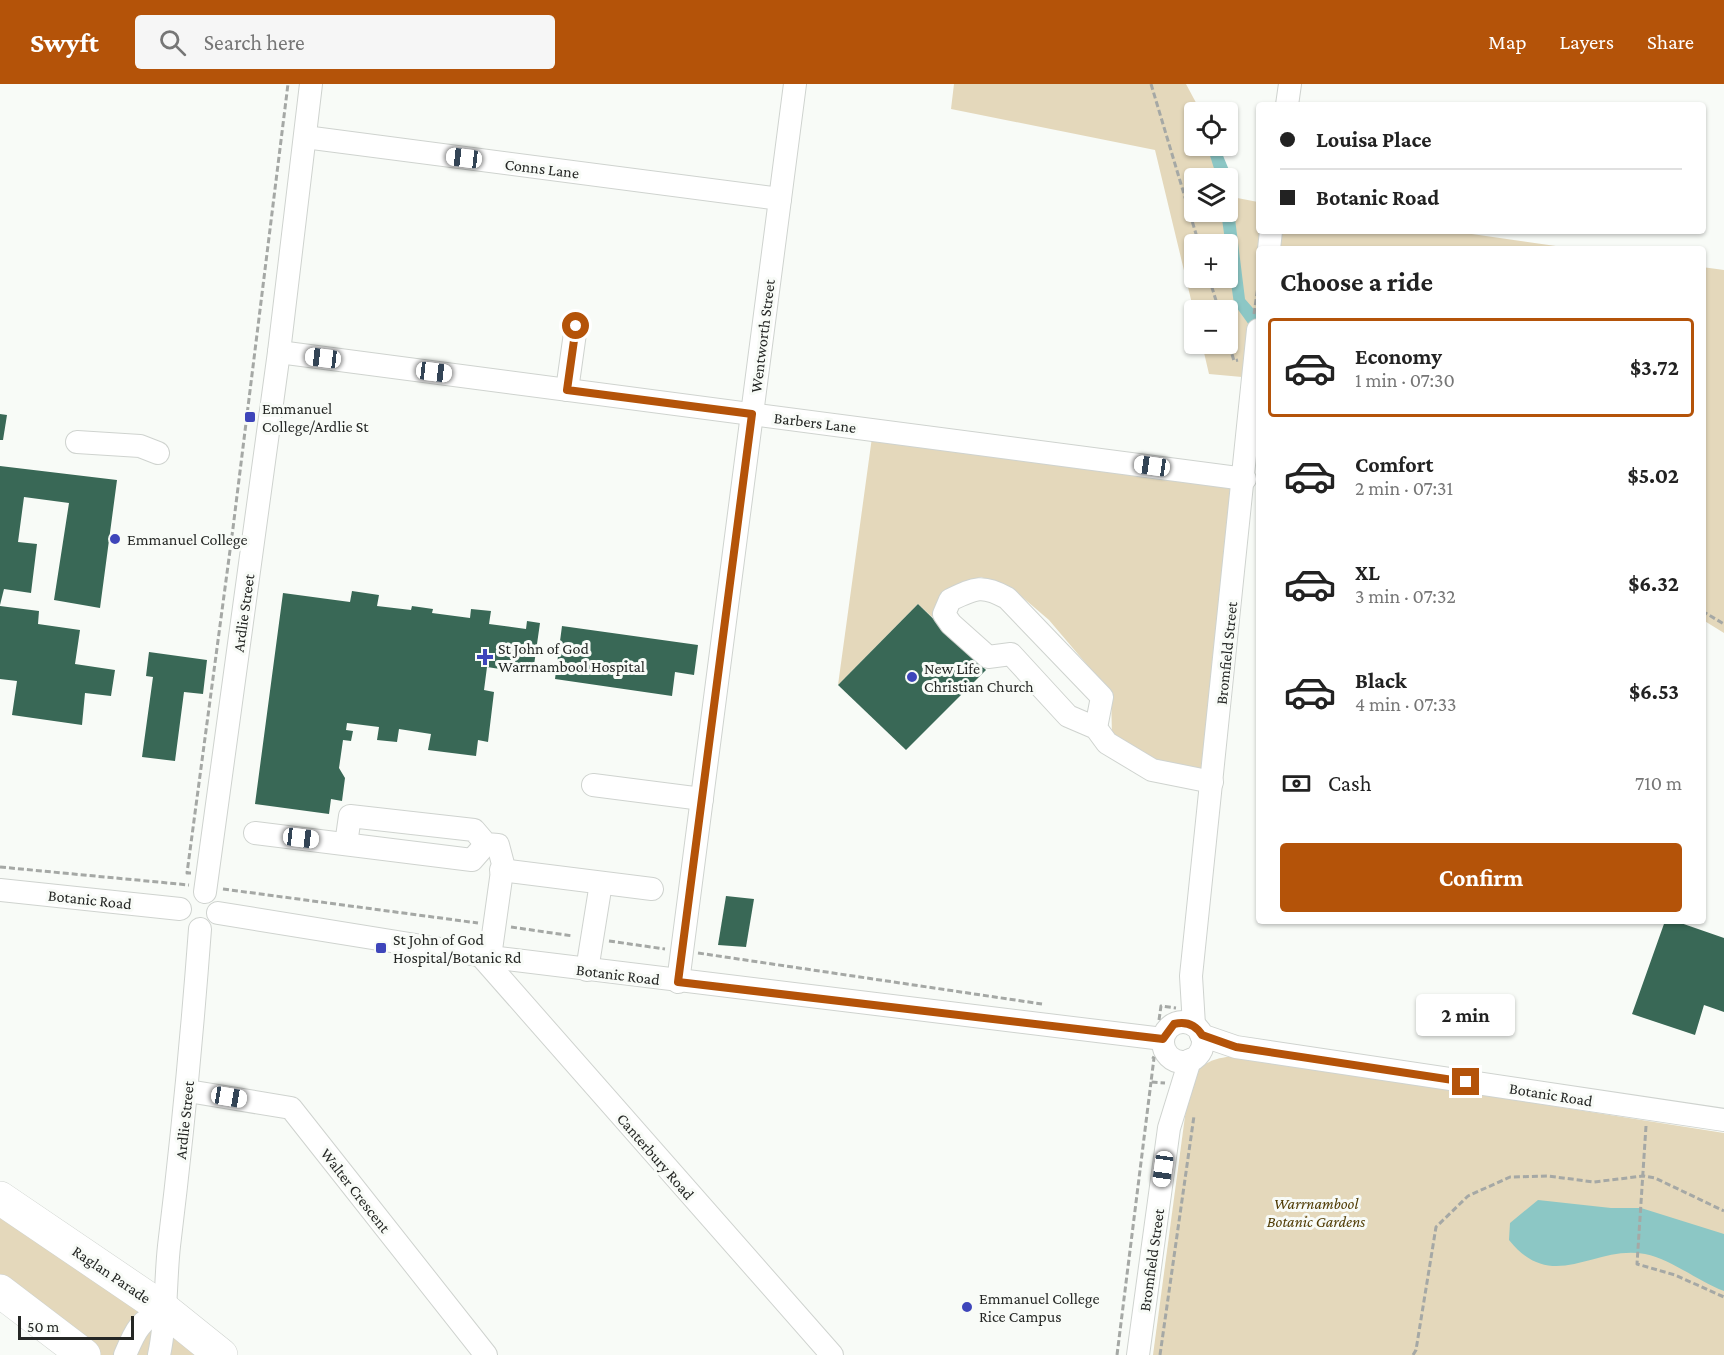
<!DOCTYPE html>
<meta charset="utf-8">
<style>
:root{--surface:#fff;--page:#f6f6f6;--text:#222;--muted:#767676;--line:#e0e0e0;--accent:#b45309}
body{margin:0;font-family:"Crimson Pro",serif;background:var(--page);color:var(--text);height:100vh;display:flex;flex-direction:column;font-size:22px;white-space:nowrap}
*{box-sizing:border-box;margin:0}
p{font-size:20px;color:var(--muted)}
.icon{flex:none;width:33px;height:33px;fill:none;stroke:currentColor;stroke-width:2;stroke-linecap:round;stroke-linejoin:round}
.map{position:relative;flex:1;overflow:hidden}
.drawer{position:absolute;left:1256px;top:162px;width:450px;height:678px;display:flex;flex-direction:column;background:var(--surface);border-radius:6px;box-shadow:0 2px 4px #0004}
.drawer>*{flex:none}
.top-card{position:absolute;left:1256px;top:18px;width:450px;height:132px;border-radius:6px;box-shadow:0 2px 4px #0004;display:grid;align-content:center;height:132px;padding:0 24px;background:var(--surface)}
.fabs{position:absolute;left:1184px;top:18px;display:grid;gap:12px}
.fabs a{display:grid;place-items:center;width:54px;height:54px;border-radius:6px;background:var(--surface);box-shadow:0 2px 4px #0004;font-size:30px}
.scale{position:absolute;left:18px;bottom:15px;width:116px;box-sizing:border-box;padding-left:6px;border:3px solid #252725;border-top:0;font-size:16px;line-height:21px;white-space:nowrap;color:#252725;-webkit-text-stroke:4px #f8fbf7;paint-order:stroke}
.end{position:absolute;width:27px;height:27px;margin:-14px;border:8px solid #b45309;background:#fff;box-shadow:0 0 0 3px #fff}
.from{border-radius:50%}
.bubble{position:absolute;height:42px;border-radius:6px;background:var(--surface);box-shadow:0 2px 4px #0004;font-size:20px;font-weight:700;line-height:42px;text-align:center}
.car{position:absolute;width:18px;height:36px;margin:-18px -9px;border-radius:8px;box-shadow:0 0 4px 2px #0007;background:linear-gradient(#fff 24%,#345 0 40%,#fff 0 76%,#345 0 86%,#fff 0)}
.top-card b{display:flex;align-items:center;gap:21px;height:57px;font-size:22px}
.top-card b+b{border-top:2px solid var(--line)}
.top-card i{width:15px;height:15px;background:var(--text)}
ul{padding:0;list-style:none}
li{display:flex;align-items:center;gap:18px;height:99px;margin:0 12px 9px;padding:0 12px;border:3px solid transparent;border-radius:6px}
li div{flex:1}
li b{display:block;font-size:22px}
li em{font-style:normal;font-weight:700}
li.active{border-color:var(--accent)}
li>.icon{width:54px;height:54px;stroke-width:1.5}
h2{padding:0 24px;font-size:27px;line-height:72px}
.pay{display:flex;align-items:center;gap:15px;height:66px;padding:0 24px;font-size:22px}
.pay p{margin-inline-start:auto}
.cta{display:flex;gap:12px;margin-top:auto;padding:12px 24px}
.cta a{flex:1;height:69px;border-radius:6px;background:var(--accent);color:#fff;font-size:24px;font-weight:700;line-height:69px;text-align:center}
header{display:flex;align-items:center;gap:36px;box-sizing:border-box;height:84px;padding:0 30px;background:var(--accent);color:#fff}
header strong{font-size:28px}
nav{display:flex;gap:33px;margin-inline-start:auto;font-size:21px}
.search{width:420px;height:54px;background:var(--page);display:flex;align-items:center;gap:15px;box-sizing:border-box;padding:0 21px;border-radius:6px;color:var(--muted);font-size:22px}
.map>svg:first-child{display:block}
</style>
<header>
<strong>Swyft</strong>
<div class="search"><svg class="icon" aria-label="search" viewBox="0 0 24 24"><circle cx="10" cy="10" r="6"/><path d="M15 15l6 6"/></svg>Search here</div>
<nav><a>Map</a><a>Layers</a><a>Share</a></nav>
</header>
<div class="map">
<svg width="1724" height="1271" viewBox="0 0 1724 1271">
<rect width="100%" height="100%" fill="#f8fbf7"/>
<!-- green -->
<g fill="#e4d8bb" fill-rule="evenodd">
<path d="M954,0H1186L1201,28H1194V62H1213L1223,94H1194V128H1227V112L1258,118V147H1451L1577,165H1258V245L1253,294L1209,290L1202,260H1227V226L1194,228L1155,66L951,25ZM1194,160H1227V194H1194Z"/>
<polygon points="1702,183 1724,186 1724,549 1703,536"/>
<polygon points="873,346 1245,395 1213,686 1142,677 1112,652 1111,609 1049,536 1014,506 981,493 948,505 932,533 918,520 838,601"/>
<path d="M1237,972L1724,1049V1271H1153L1190,995C1201,978 1217,973 1237,972Z"/>
<polygon points="0,1113 221,1271 84,1271 0,1208"/>
</g>
<!-- water -->
<g fill="#8cc7c5">
<polygon points="1207,62 1219,62 1229,86 1245,215 1258,230 1258,250 1252,245 1234,220 1221,128 1227,128 1227,94 1217,94"/>
<path d="M1538,1116L1611,1124H1641L1724,1150V1207C1697,1197 1673,1176 1645,1170C1594,1160 1553,1211 1509,1156L1510,1139Z"/>
</g>
<!-- building -->
<g fill="#396856">
<polygon points="0,330 7,331 3,356 0,356"/>
<polygon points="0,382 117,396 100,524 54,516 69,419 24,413 18,458 37,460 31,509 4,505 0,521"/>
<polygon points="352,507 379,511 377,522 411,526 412,522 433,525 432,529 470,534 471,525 491,527 489,540 526,545 527,537 540,539 533,588 518,586 518,581 501,579 500,585 487,583 484,606 494,608 488,658 478,656 476,672 428,666 431,650 399,645 397,658 377,656 379,643 347,639 346,646 353,647 351,657 343,656 339,684 345,694 342,717 331,715 329,730 255,720 283,509 350,518"/>
<polygon points="918,520 986,586 906,666 838,601"/>
<polygon points="0,522 39,527 38,540 80,546 75,580 115,586 111,612 85,609 82,641 12,631 17,597 0,595"/>
<polygon points="562,542 698,561 694,591 675,588 672,612 555,595"/>
<polygon points="149,568 207,576 203,610 184,608 175,677 142,673 153,593 146,592"/>
<polygon points="726,812 754,815 746,863 718,861"/>
<polygon points="1665,837 1675,837 1724,854 1724,928 1704,921 1695,951 1632,930"/>
</g>
<g fill="none" stroke-linecap="round" stroke-linejoin="round">
<defs>
<g id="minor">
<polyline points="1287,21 1290,0"/>
<polyline points="305,53 780,115"/>
<polyline points="1269,165 1271,147"/>
<polyline points="279,268 1245,395"/>
<polyline points="567,306 576,242"/>
<polyline points="77,358 140,362 158,369"/>
<path d="M1096,644L1102,613L1007,514C982,500 975,504 950,516L944,530L951,540L988,573L1011,570L1068,632L1096,644L1107,659L1152,686L1212,698"/>
<polyline points="593,701 702,715"/>
<polyline points="255,749 472,776 486,760"/>
<polyline points="346,760 350,732 474,746 486,760 498,761 503,780 490,873"/>
<polyline points="501,786 652,805"/>
<polyline points="0,806 180,825"/>
<polyline points="205,808 279,268 311,0"/>
<polyline points="218,829 490,873 1163,955"/>
<polyline points="481,872 832,1271"/>
<polyline points="587,886 601,799"/>
<polyline points="678,898 795,0"/>
<circle cx="1183" cy="958" r="20"/>
<polyline points="1194,941 1191,892 1258,246"/>
<polyline points="1201,951 1236,963 1724,1036"/>
<polyline points="188,1007 291,1024 486,1271"/>
<path d="M125,1271C135,1247 140,1235 165,1226"/>
<path d="M159,1271C167,1235 165,1199 169,1162C182,1056 192,952 200,845"/>
<polyline points="1138,1271 1169,1044 1190,976"/>
</g>
<g id="highway">
<polyline points="0,1114 165,1226 221,1271"/>
<polyline points="0,1207 84,1271"/>
</g>
</defs>
<!-- minor casing -->
<use href="#minor" stroke="#cfd3cf" stroke-width="24"/>
<!-- highway casing -->
<use href="#highway" stroke="#cfd3cf" stroke-width="34"/>
<!-- path -->
<g stroke="#a5a8a5" stroke-width="3" stroke-dasharray="6 3" stroke-linecap="butt">
<polyline points="1151,0 1199,160"/>
<polyline points="1209,194 1219,226"/>
<polyline points="1254,230 1258,202"/>
<polyline points="1227,253 1234,277 1238,276"/>
<polyline points="1702,527 1724,540"/>
<polyline points="0,783 189,801"/>
<polyline points="191,789 187,789 233,444 288,0"/>
<polyline points="223,805 478,839"/>
<polyline points="511,843 573,852"/>
<polyline points="609,857 665,865"/>
<polyline points="698,869 1042,920"/>
<polyline points="1159,936 1161,922 1176,924"/>
<polyline points="1152,973 1154,974 1151,998 1165,999"/>
<polyline points="1646,1042 1637,1180 1675,1191 1724,1213"/>
<polyline points="1117,1271 1151,998"/>
<polyline points="1160,1271 1194,1032"/>
<polyline points="1413,1271 1416,1266 1436,1143 1468,1112 1510,1093 1548,1092 1594,1098 1643,1092 1655,1094 1724,1127"/>
</g>
<!-- minor -->
<use href="#minor" stroke="#fff" stroke-width="22"/>
<!-- highway -->
<use href="#highway" stroke="#fff" stroke-width="33"/>
</g>
<g fill="none" stroke-linecap="round" stroke-linejoin="round">
<!-- route -->
<path stroke="#b45309" stroke-width="8" d="M576,242L567,306L752,330L678,898L1163,955L1174,940C1186,937 1195,940 1202,951L1236,963L1466,998"/>
</g>
<!-- markers -->
<g fill="#3e45ba" stroke="#f8fbf7" stroke-width="2">
<rect x="244" y="327" width="12" height="12" rx="3"/>
<circle cx="115" cy="455" r="6"/>
<path d="M482 564h6v6h6v6h-6v6h-6v-6h-6v-6h6z"/>
<circle cx="912" cy="593" r="6"/>
<rect x="375" y="858" width="12" height="12" rx="3"/>
<circle cx="967" cy="1223" r="6"/>
</g>
<g text-anchor="middle" stroke-width="6" stroke-linejoin="round" paint-order="stroke">
<!-- street labels -->
<g font-size="16" fill="#252725" stroke="#f8fbf7">
<text transform="translate(542 84) rotate(7)" y="6">Conns Lane</text>
<text transform="translate(762 252) rotate(-83)" y="6">Wentworth Street</text>
<text transform="translate(815 338) rotate(7)" y="6">Barbers Lane</text>
<text transform="translate(243 529) rotate(-82)" y="6">Ardlie Street</text>
<text transform="translate(1226 569) rotate(-84)" y="6">Bromfield Street</text>
<text transform="translate(90 815) rotate(6)" y="6">Botanic Road</text>
<text transform="translate(618 890) rotate(7)" y="6">Botanic Road</text>
<text transform="translate(1551 1010) rotate(9)" y="6">Botanic Road</text>
<text transform="translate(184 1036) rotate(-84)" y="6">Ardlie Street</text>
<text transform="translate(656 1072) rotate(49)" y="6">Canterbury Road</text>
<text transform="translate(356 1106) rotate(52)" y="6">Walter Crescent</text>
<text transform="translate(1151 1176) rotate(-82)" y="6">Bromfield Street</text>
<text transform="translate(112 1190) rotate(34)" y="6">Raglan Parade</text>
</g>
<!-- poi labels -->
<g font-size="16" fill="#252725" stroke="#f8fbf7" text-anchor="start">
<text x="262" y="330">Emmanuel<tspan x="262" dy="18">College/Ardlie St</tspan></text>
<text x="127" y="461">Emmanuel College</text>
<text x="498" y="570">St John of God<tspan x="498" dy="18">Warrnambool Hospital</tspan></text>
<text x="924" y="590">New Life<tspan x="924" dy="18">Christian Church</tspan></text>
<text x="393" y="861">St John of God<tspan x="393" dy="18">Hospital/Botanic Rd</tspan></text>
<text x="979" y="1220">Emmanuel College<tspan x="979" dy="18">Rice Campus</tspan></text>
</g>
<!-- park labels -->
<g font-size="16" font-style="italic" fill="#503c05" stroke="#f8fbf7">
<text x="1316" y="1125">Warrnambool<tspan x="1316" dy="18">Botanic Gardens</tspan></text>
</g>
</g>
</svg>
<div class="fabs">
<a><svg class="icon" aria-label="locate" viewBox="0 0 24 24"><circle cx="12" cy="12" r="6"/><path d="M12 2v4M12 18v4M2 12h4M18 12h4"/></svg></a>
<a><svg class="icon" aria-label="layers" viewBox="0 0 24 24"><path d="M12 4l9 5-9 5-9-5zM3 14l9 5 9-5"/></svg></a>
<a>+</a>
<a>−</a>
</div>
<div class="scale">50 m</div>
<i class="end from" style="left:576px;top:242px"></i>
<i class="end" style="left:1466px;top:998px"></i>
<div class="bubble" style="left:1416px;top:910px;width:99px">2 min</div>
<i class="car" style="left:464px;top:74px;rotate:277deg"></i>
<i class="car" style="left:323px;top:274px;rotate:277deg"></i>
<i class="car" style="left:434px;top:288px;rotate:97deg"></i>
<i class="car" style="left:1152px;top:382px;rotate:278deg"></i>
<i class="car" style="left:301px;top:754px;rotate:97deg"></i>
<i class="car" style="left:229px;top:1013px;rotate:99deg"></i>
<i class="car" style="left:1163px;top:1085px;rotate:188deg"></i>
<div class="top-card">
<b><i class="from"></i>Louisa Place</b>
<b><i></i>Botanic Road</b>
</div>
<section class="drawer">
<h2>Choose a ride</h2>
<ul>
<li class="active"><svg class="icon" aria-label="car" viewBox="0 0 24 24"><path d="M5 17H2v-5l4-1 3-4h7l3 4 3 1v5h-3M9 17h6M6 11h13"/><circle cx="7" cy="17" r="2"/><circle cx="17" cy="17" r="2"/></svg><div><b>Economy</b><p>1 min · 07:30</p></div><em>$3.72</em></li>
<li><svg class="icon" aria-label="car" viewBox="0 0 24 24"><path d="M5 17H2v-5l4-1 3-4h7l3 4 3 1v5h-3M9 17h6M6 11h13"/><circle cx="7" cy="17" r="2"/><circle cx="17" cy="17" r="2"/></svg><div><b>Comfort</b><p>2 min · 07:31</p></div><em>$5.02</em></li>
<li><svg class="icon" aria-label="car" viewBox="0 0 24 24"><path d="M5 17H2v-5l4-1 3-4h7l3 4 3 1v5h-3M9 17h6M6 11h13"/><circle cx="7" cy="17" r="2"/><circle cx="17" cy="17" r="2"/></svg><div><b>XL</b><p>3 min · 07:32</p></div><em>$6.32</em></li>
<li><svg class="icon" aria-label="car" viewBox="0 0 24 24"><path d="M5 17H2v-5l4-1 3-4h7l3 4 3 1v5h-3M9 17h6M6 11h13"/><circle cx="7" cy="17" r="2"/><circle cx="17" cy="17" r="2"/></svg><div><b>Black</b><p>4 min · 07:33</p></div><em>$6.53</em></li>
</ul>
<div class="pay"><svg class="icon" aria-label="cash" viewBox="0 0 24 24"><path d="M3 7h18v10H3z"/><circle cx="12" cy="12" r="2"/></svg>Cash<p>710 m</p></div>
<div class="cta"><a>Confirm</a></div>
</section>
</div>
